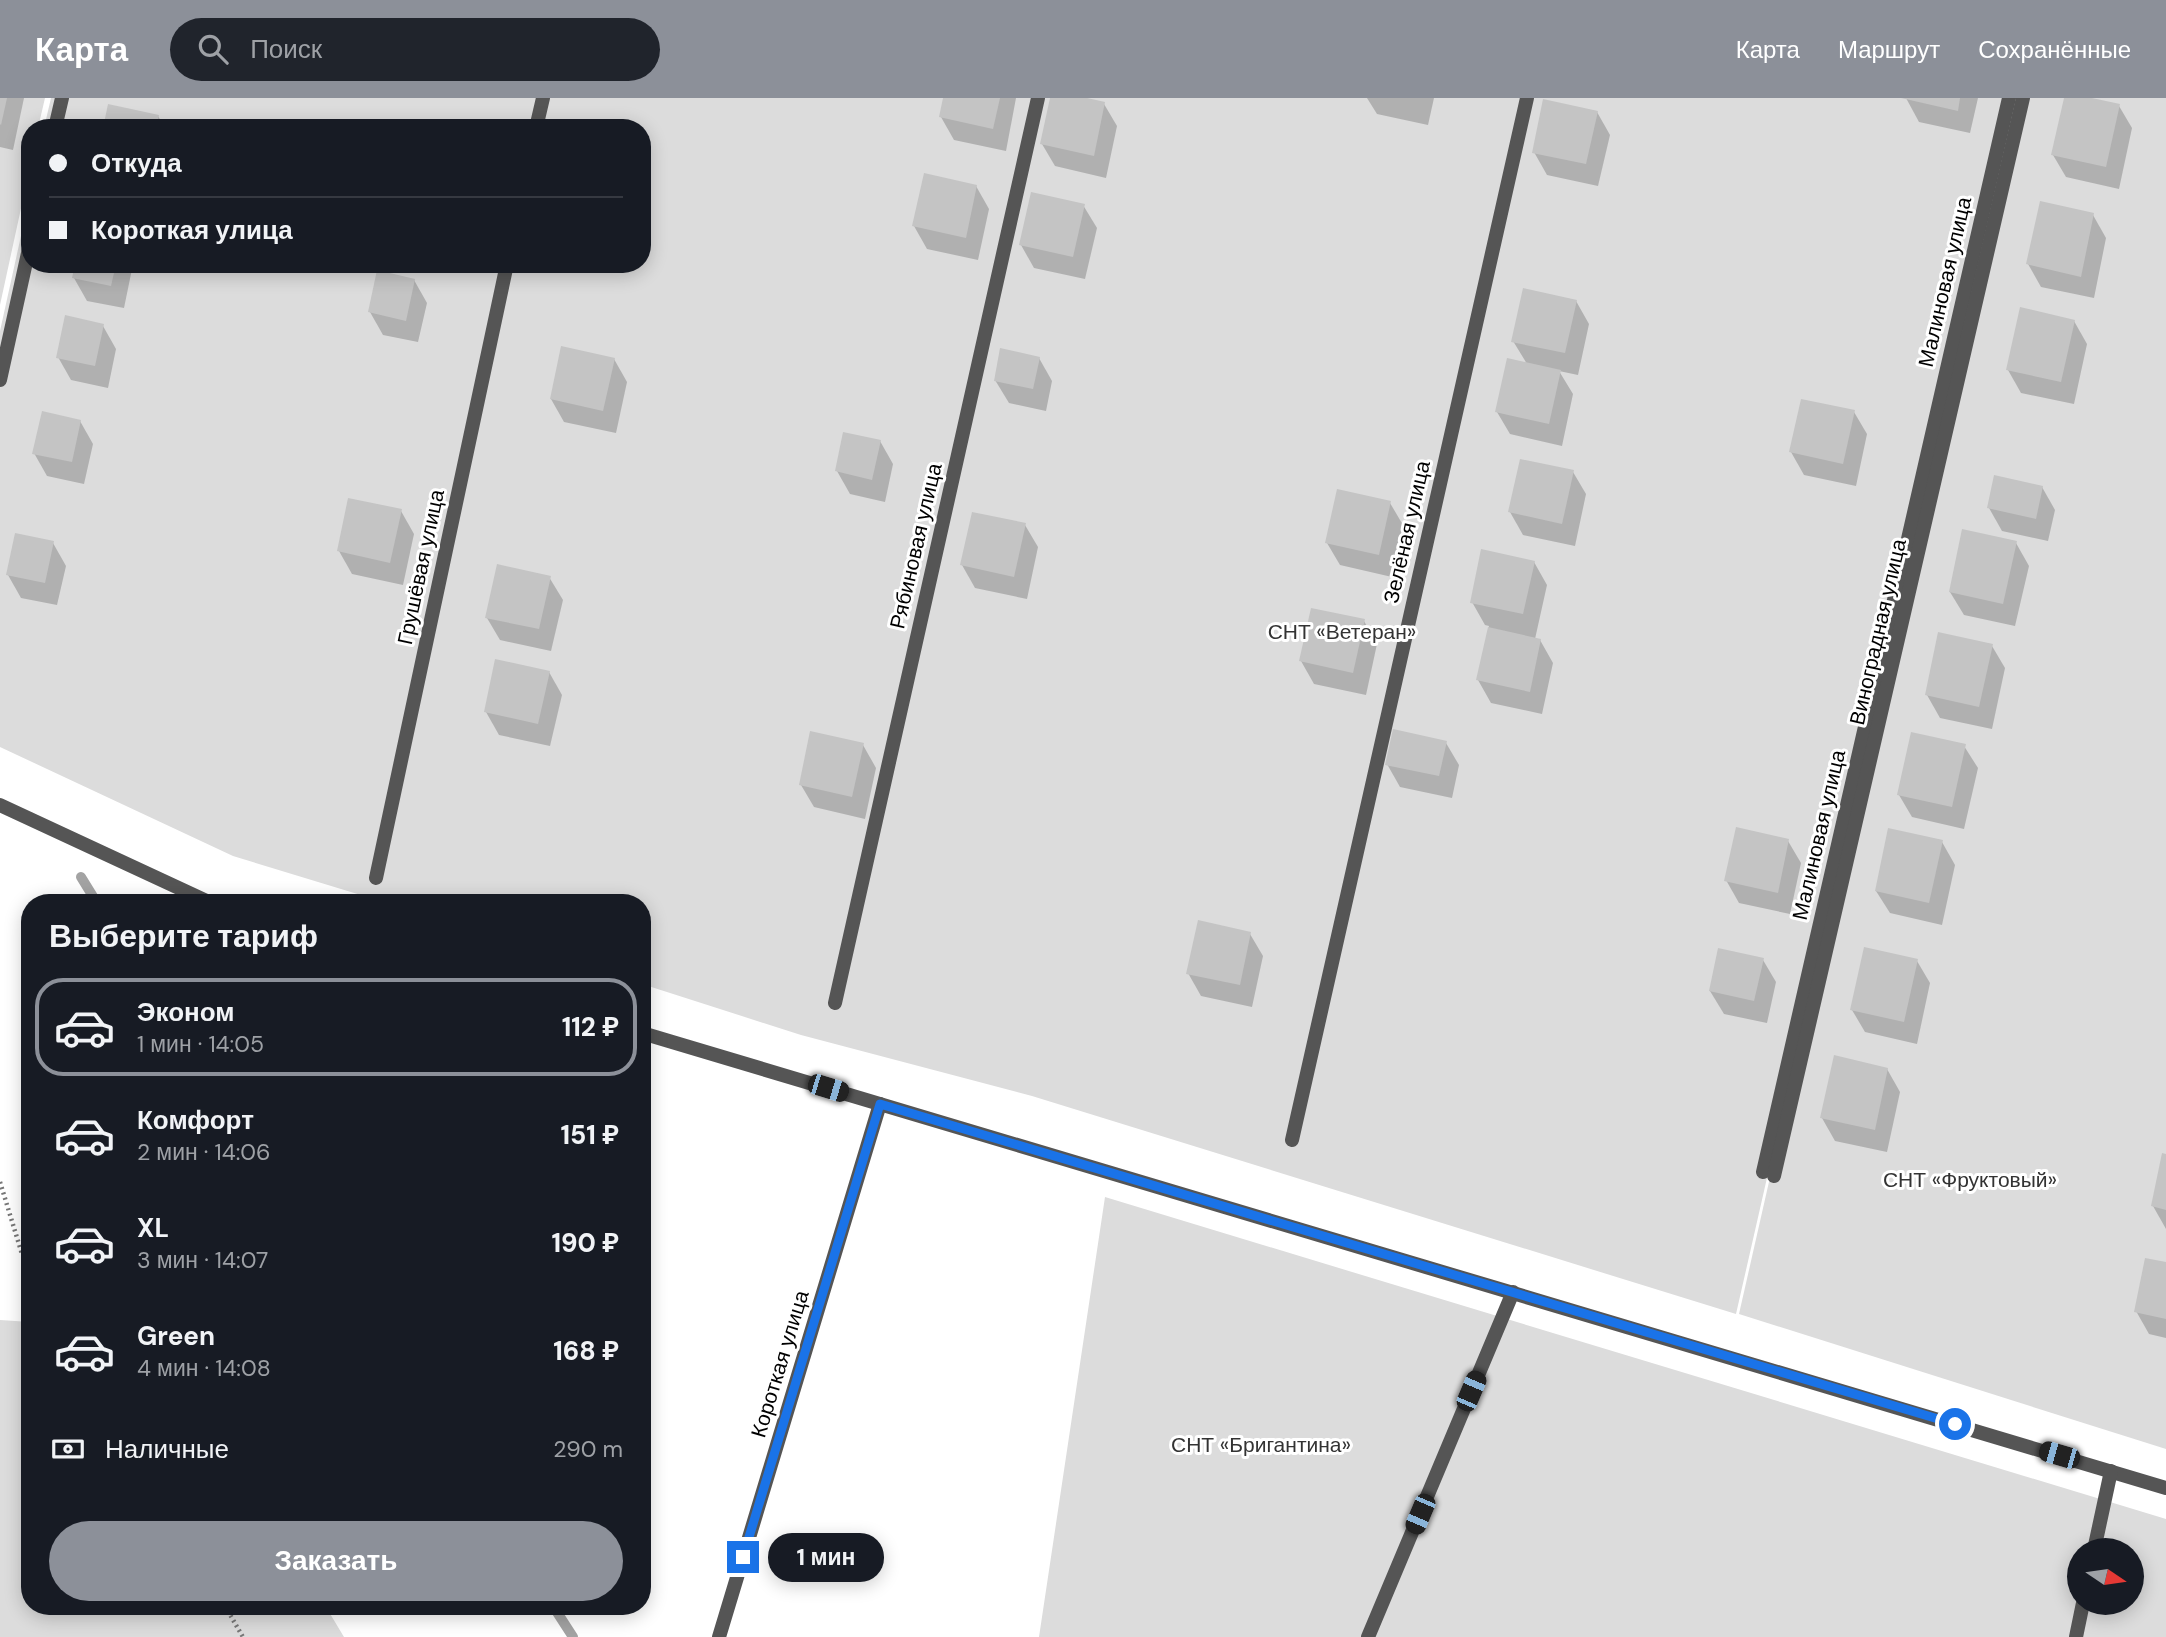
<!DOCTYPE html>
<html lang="ru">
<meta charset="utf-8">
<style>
:root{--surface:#171b24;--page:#20242c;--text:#f1f3f6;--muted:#9ea1a6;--line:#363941;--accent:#8c9099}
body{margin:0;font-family:"DM Sans",sans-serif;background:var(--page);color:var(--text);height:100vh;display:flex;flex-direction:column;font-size:26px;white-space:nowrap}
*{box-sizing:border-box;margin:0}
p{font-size:23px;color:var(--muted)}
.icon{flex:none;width:38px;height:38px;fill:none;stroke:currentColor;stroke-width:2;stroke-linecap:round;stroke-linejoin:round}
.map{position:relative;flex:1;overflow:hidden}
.panel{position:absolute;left:21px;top:796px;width:630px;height:721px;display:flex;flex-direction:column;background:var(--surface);border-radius:28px;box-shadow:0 4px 18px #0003}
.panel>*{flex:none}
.hud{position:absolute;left:21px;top:21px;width:630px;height:154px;border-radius:28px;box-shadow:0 4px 18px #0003;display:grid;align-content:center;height:154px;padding:0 28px;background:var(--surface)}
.needle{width:46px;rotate:103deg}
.tools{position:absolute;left:2067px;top:1440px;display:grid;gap:14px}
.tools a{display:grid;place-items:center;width:77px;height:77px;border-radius:50%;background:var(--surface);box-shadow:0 4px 18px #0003;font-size:35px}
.end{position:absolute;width:32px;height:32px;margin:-16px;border:9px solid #1a73e8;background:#fff;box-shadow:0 0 0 4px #fff}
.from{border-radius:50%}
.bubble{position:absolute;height:49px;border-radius:24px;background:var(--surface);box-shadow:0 4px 18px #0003;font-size:23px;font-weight:800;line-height:49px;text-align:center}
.car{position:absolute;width:21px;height:42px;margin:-21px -10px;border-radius:9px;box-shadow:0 0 5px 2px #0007;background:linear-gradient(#222 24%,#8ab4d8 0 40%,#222 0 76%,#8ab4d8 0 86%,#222 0)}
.hud b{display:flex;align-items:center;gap:24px;height:66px;font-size:26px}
.hud b+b{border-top:2px solid var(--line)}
.hud i{width:18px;height:18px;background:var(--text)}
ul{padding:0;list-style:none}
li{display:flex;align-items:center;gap:21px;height:98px;margin:0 14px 10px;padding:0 14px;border:4px solid transparent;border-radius:28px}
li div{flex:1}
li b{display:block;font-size:26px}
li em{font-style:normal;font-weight:800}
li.current{border-color:var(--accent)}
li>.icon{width:63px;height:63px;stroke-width:1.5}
h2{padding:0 28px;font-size:32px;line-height:84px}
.pay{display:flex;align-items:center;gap:18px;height:77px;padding:0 28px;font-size:26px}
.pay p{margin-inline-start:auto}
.primary-button{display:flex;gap:14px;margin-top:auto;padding:14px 28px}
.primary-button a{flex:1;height:80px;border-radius:42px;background:var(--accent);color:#fff;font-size:28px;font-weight:800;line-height:80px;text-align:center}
header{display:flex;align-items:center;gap:42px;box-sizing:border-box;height:98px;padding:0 35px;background:var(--accent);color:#fff}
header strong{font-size:33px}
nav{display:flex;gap:38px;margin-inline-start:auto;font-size:24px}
.search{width:490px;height:63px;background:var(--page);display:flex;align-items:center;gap:18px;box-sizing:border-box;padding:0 24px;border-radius:38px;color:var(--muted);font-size:26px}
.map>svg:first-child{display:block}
</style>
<header>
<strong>Карта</strong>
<div class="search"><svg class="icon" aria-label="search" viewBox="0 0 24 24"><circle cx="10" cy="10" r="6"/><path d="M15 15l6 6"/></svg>Поиск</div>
<nav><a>Карта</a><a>Маршрут</a><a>Сохранённые</a></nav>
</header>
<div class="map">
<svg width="2166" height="1539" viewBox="0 0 2166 1539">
<rect width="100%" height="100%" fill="#fff"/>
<!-- green -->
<g fill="#dcdcdc" fill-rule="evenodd">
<polygon points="0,0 45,0 38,30 30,30 30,69 0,207"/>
<polygon points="51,0 2013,0 1736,1216 1032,998 801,937 642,886 642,805 387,805 233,758 0,649 0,233 30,97 30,166 642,166 642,30 44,30"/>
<polygon points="2015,0 2166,0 2166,1351 1739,1216"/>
<path d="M1105,1099L2166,1421V1539H1039ZM2079,1452H2132V1505H2079Z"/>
<polygon points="0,1222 30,1224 30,1508 326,1509 344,1539 0,1539"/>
</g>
<!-- shadow -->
<g fill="#0003">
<polygon points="0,0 24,0 13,52 0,49"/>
<polygon points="945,0 1016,0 1006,53 954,42 941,19"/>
<polygon points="1052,0 1079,0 1104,6 1117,28 1106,80 1055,68 1042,46"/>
<polygon points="1367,0 1434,0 1428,27 1377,16"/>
<polygon points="1906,0 1978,0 1970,35 1919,24"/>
<polygon points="2066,0 2084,0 2119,8 2132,30 2119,91 2066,79 2053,57"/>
<polygon points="1597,14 1610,37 1598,88 1547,77 1534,54"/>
<polygon points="158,18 165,30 105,30"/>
<polygon points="642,50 649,63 642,96"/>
<polygon points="976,88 989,111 978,162 927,151 914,128"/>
<polygon points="1083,107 1097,130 1085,181 1034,170 1021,147"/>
<polygon points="2093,117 2106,140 2094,200 2041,189 2028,166"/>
<polygon points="76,166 130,166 132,171 124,210 87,203 74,180"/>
<polygon points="414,182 427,205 418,244 383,237 370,214"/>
<polygon points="1576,203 1589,226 1578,277 1559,273 1573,296 1562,348 1510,336 1497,314 1527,266 1513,243"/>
<polygon points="2074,223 2087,246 2074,306 2021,295 2008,272"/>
<polygon points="103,228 116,251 108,290 71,282 58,259"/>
<polygon points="1039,260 1052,283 1046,313 1009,305 995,282"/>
<polygon points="614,261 627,284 616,335 564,324 551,301"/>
<polygon points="1854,314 1867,336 1856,388 1804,377 1791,354"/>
<polygon points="80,323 93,346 84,386 47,378 34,355"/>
<polygon points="880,343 893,366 885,404 850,396 837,373"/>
<polygon points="1573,374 1586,396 1575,448 1523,437 1510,414"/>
<polygon points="2042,389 2055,412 2048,443 2002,433 1989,410"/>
<polygon points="1390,405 1403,427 1392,479 1340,467 1327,445"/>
<polygon points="401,413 414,436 403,487 352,476 339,453"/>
<polygon points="1025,427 1038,449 1027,501 975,490 962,467"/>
<polygon points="53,445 66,468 57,507 21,500 8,477"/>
<polygon points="2016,445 2029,468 2015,528 1964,517 1950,494"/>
<polygon points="1534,464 1547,487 1535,541 1540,542 1553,565 1542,616 1491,605 1478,582 1489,528 1485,527 1472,504"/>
<polygon points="549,479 563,502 551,553 500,542 487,520"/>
<polygon points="1364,523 1377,546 1366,597 1314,586 1301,563"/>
<polygon points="1992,548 2005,570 1992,631 1940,620 1927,597"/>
<polygon points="549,574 562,597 550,648 499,637 486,614"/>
<polygon points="1446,645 1459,667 1452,700 1400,689 1387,666"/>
<polygon points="863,647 876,670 865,721 814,709 801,687"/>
<polygon points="1964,648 1978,670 1964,731 1912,719 1899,697"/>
<polygon points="1788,743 1801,765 1790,816 1739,805 1726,782"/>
<polygon points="1942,744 1955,767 1942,827 1890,815 1876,793"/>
<polygon points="1250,836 1263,858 1252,909 1201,898 1188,875"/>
<polygon points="1763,862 1776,884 1767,925 1724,916 1710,893"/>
<polygon points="1917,863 1930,885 1917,946 1865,934 1852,912"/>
<polygon points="1887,971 1900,994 1887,1054 1835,1043 1822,1020"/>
<polygon points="2166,1057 2166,1131 2153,1108"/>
<polygon points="2166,1166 2166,1240 2149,1236 2136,1213"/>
</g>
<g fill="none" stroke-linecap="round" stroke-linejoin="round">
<!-- stream -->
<g stroke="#a3a3a3" stroke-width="10">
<polyline points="81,779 97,805"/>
<polyline points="553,1508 573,1539"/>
</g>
</g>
<!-- building -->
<g fill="#c4c4c4">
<polygon points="0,0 7,0 1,27 0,26"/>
<polygon points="943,0 1000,0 993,31 939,19"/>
<polygon points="1050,0 1087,0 1105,4 1094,58 1040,46"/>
<polygon points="1901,0 1960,0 1958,13"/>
<polygon points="2064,0 2092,0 2120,6 2106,69 2051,57"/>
<polygon points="1543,1 1598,13 1586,66 1532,55"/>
<polygon points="108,6 159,17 156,30 103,30"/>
<polygon points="924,75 977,87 966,140 912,128"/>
<polygon points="1031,94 1085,106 1073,159 1019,147"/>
<polygon points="2040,103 2094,115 2081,179 2026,166"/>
<polygon points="75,166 116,166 111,188 72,180"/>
<polygon points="377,172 415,181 406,223 368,214"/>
<polygon points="1523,190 1577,202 1565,255 1511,244"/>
<polygon points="2020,209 2075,222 2061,284 2006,272"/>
<polygon points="65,217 104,226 95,268 56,260"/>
<polygon points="561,248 615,260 603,313 550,301"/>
<polygon points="1000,250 1040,259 1033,291 994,283"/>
<polygon points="1507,260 1561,272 1549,326 1495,314"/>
<polygon points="1801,301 1855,312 1843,366 1789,354"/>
<polygon points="42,313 81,322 72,364 32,356"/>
<polygon points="843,334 881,342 872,382 835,373"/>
<polygon points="1520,361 1574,372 1562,426 1508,414"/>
<polygon points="1994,377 2043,388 2036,421 1987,410"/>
<polygon points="1337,391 1391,403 1379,457 1325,445"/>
<polygon points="348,400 402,411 390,465 337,453"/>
<polygon points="972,414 1026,425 1014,479 960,467"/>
<polygon points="1962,431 2017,443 2003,506 1949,494"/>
<polygon points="15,435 54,443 45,485 6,477"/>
<polygon points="1481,451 1535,463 1523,516 1470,505"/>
<polygon points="497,466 551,478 539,531 485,520"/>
<polygon points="1311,510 1365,521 1353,575 1299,563"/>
<polygon points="1488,529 1541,541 1530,594 1476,582"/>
<polygon points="1938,534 1993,546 1979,609 1925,597"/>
<polygon points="495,561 550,573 538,626 484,614"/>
<polygon points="1393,631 1447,643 1439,678 1385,667"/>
<polygon points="810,633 864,645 852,699 799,687"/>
<polygon points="1911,634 1966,646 1952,709 1897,697"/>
<polygon points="1736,729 1789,741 1778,795 1724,783"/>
<polygon points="1888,730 1943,742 1929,805 1875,793"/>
<polygon points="1198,822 1251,834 1240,887 1186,876"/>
<polygon points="1864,849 1918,861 1904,924 1850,912"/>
<polygon points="1718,850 1764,860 1754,903 1709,893"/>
<polygon points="1834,957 1888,970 1875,1032 1820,1020"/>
<polygon points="2162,1055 2166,1056 2166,1112 2151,1108"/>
<polygon points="2145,1160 2166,1164 2166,1221 2134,1214"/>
</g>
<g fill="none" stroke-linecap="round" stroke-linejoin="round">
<!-- path -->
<g stroke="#777" stroke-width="4.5" stroke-dasharray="2 3.5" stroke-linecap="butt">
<polyline points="0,1084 22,1156 30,1169"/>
<polyline points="225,1508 243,1539"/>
</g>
<!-- minor -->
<g stroke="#555" stroke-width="14">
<polyline points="55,30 62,0"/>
<polyline points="536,30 543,0"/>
<polyline points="0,282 30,146"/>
<polyline points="0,707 211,805"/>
<polyline points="376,780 507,166"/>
<polyline points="835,905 1038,0"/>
<polyline points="642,935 2166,1390"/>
<polyline points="1292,1042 1527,0"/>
<polyline points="1763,1074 2009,0"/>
<polyline points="1774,1078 2023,0"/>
<polyline points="2094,1452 2111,1373"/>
<polyline points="719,1539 880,1006"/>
<polyline points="1368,1539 1513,1194"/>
<polyline points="2076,1539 2083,1505"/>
</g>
</g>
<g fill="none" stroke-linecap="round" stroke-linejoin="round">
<!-- route -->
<polyline stroke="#1a73e8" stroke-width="9" points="743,1459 880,1006 1955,1326"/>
</g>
<g text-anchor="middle" stroke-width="6" stroke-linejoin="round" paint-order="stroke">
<!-- street labels -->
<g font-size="21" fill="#000" stroke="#fff">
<text transform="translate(1945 184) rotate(-77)" y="7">Малиновая улица</text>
<text transform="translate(1407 434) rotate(-77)" y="7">Зелёная улица</text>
<text transform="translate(916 448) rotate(-77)" y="7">Рябиновая улица</text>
<text transform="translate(421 469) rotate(-78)" y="7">Грушёвая улица</text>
<text transform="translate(1878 534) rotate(-77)" y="7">Виноградная улица</text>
<text transform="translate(1819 737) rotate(-77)" y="7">Малиновая улица</text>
<text transform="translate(780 1266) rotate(-73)" y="7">Короткая улица</text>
</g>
<!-- park labels -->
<g font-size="21" fill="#333" stroke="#fff">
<text x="1342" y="541">СНТ «Ветеран»</text>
<text x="1970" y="1089">СНТ «Фруктовый»</text>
<text x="1261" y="1354">СНТ «Бригантина»</text>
</g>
</g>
</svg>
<div class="tools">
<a><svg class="needle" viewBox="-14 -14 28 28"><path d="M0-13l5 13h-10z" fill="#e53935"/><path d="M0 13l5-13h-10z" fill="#9ea1a6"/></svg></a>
</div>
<i class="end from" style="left:1955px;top:1326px"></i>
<i class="end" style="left:743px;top:1459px"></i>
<div class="bubble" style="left:768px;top:1435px;width:116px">1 мин</div>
<i class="car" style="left:828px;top:990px;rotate:107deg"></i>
<i class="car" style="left:1471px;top:1293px;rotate:23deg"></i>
<i class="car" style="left:2059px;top:1357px;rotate:286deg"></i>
<i class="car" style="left:1420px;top:1416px;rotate:203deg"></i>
<div class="hud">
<b><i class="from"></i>Откуда</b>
<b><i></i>Короткая улица</b>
</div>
<section class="panel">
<h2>Выберите тариф</h2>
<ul>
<li class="current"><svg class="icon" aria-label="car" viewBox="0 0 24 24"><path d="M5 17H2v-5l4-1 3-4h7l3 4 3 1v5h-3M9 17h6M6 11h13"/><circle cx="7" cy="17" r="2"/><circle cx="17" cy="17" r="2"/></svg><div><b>Эконом</b><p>1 мин · 14:05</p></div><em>112 ₽</em></li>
<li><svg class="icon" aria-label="car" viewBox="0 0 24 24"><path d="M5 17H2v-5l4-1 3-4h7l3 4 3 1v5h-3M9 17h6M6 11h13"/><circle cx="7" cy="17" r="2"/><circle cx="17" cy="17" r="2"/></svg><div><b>Комфорт</b><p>2 мин · 14:06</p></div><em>151 ₽</em></li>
<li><svg class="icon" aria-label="car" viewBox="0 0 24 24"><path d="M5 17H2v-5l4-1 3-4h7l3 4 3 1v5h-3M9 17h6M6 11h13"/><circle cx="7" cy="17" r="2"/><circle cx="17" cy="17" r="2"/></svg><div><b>XL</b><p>3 мин · 14:07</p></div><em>190 ₽</em></li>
<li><svg class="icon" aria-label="car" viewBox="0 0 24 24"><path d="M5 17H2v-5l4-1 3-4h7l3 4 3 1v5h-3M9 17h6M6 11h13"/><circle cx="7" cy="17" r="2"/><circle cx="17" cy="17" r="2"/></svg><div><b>Green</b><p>4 мин · 14:08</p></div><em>168 ₽</em></li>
</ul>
<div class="pay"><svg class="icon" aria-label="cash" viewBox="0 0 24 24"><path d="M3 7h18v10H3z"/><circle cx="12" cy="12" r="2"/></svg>Наличные<p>290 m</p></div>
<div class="primary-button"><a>Заказать</a></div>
</section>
</div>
